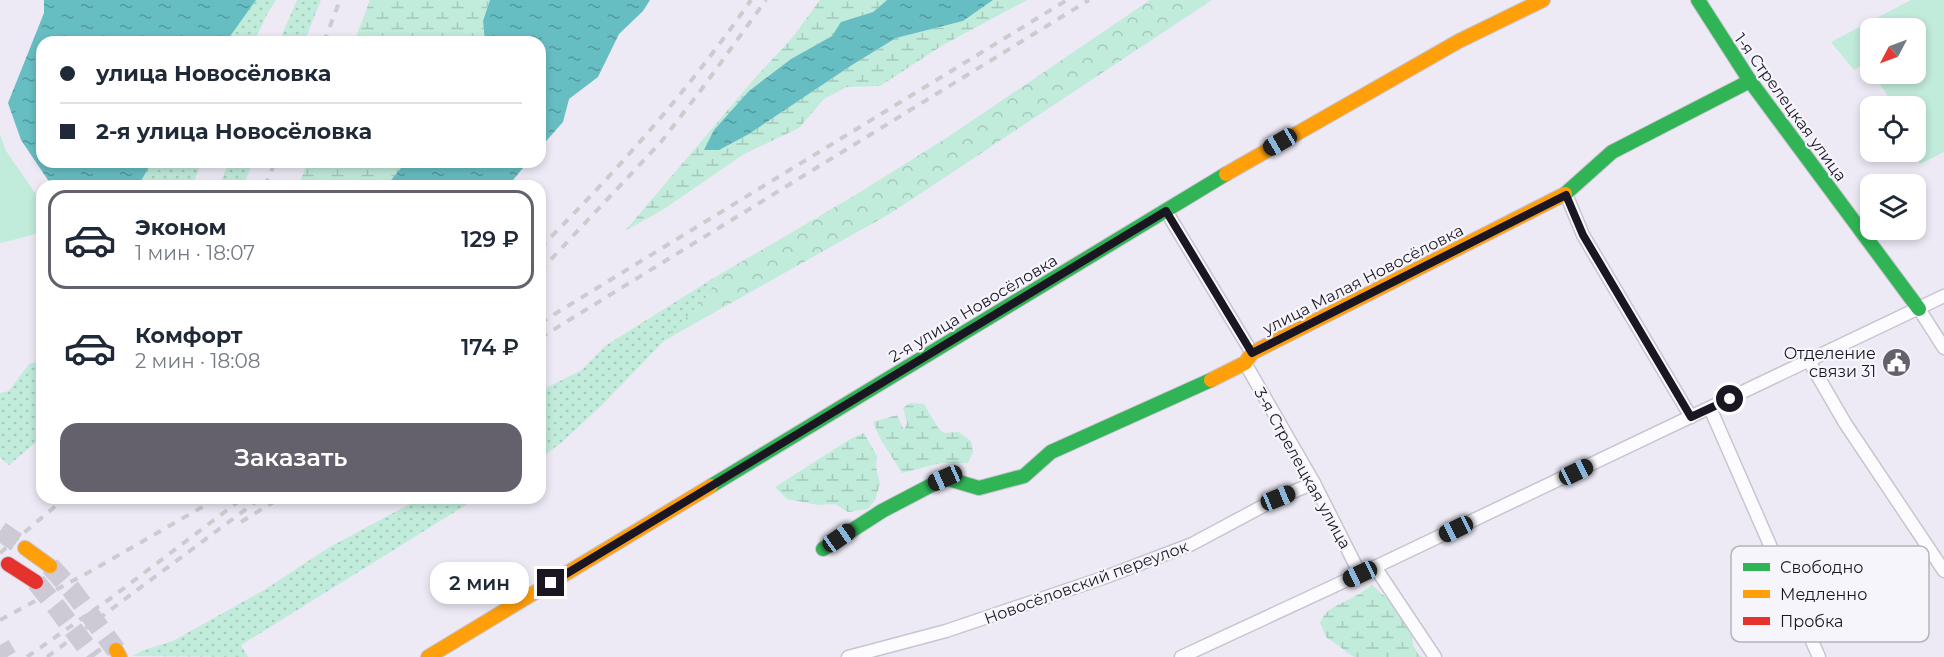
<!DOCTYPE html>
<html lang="ru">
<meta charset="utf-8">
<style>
:root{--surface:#fff;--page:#f2f2f3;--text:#1f2937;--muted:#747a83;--line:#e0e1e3;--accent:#64616c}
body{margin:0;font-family:Montserrat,sans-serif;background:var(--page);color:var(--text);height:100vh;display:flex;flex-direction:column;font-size:22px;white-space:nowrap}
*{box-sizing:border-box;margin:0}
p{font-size:20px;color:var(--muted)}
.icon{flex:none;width:33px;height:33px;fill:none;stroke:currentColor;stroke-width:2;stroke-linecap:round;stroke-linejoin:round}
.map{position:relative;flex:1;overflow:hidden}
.drawer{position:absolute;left:36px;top:180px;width:510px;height:324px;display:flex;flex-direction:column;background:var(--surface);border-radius:18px;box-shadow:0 3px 9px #0003}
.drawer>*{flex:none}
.hud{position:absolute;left:36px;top:36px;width:510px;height:132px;border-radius:18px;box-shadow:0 3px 9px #0003;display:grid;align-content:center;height:132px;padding:0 24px;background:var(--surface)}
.needle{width:39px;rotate:229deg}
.tools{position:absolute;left:1860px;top:18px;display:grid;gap:12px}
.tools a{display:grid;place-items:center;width:66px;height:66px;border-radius:12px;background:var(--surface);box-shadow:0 3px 9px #0003;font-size:30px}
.end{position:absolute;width:27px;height:27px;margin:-14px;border:8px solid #1a1723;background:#fff;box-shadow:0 0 0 3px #fff}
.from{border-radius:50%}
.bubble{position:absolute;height:42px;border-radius:18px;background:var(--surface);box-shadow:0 3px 9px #0003;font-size:20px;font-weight:600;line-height:42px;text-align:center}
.car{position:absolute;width:18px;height:36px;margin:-18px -9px;border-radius:8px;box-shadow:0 0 4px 2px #0007;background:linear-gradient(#222 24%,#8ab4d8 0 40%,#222 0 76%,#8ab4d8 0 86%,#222 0)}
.hud b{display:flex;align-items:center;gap:21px;height:57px;font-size:22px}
.hud b+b{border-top:2px solid var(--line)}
.hud i{width:15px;height:15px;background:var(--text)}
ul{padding:10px 0 0;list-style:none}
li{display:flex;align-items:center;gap:18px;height:99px;margin:0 12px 9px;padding:0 12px;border:3px solid transparent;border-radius:18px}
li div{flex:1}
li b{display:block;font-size:22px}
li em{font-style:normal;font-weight:600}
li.current{border-color:var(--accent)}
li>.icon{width:54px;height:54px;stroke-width:1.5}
.cta{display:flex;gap:12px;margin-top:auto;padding:12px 24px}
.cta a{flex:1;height:69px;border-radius:18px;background:var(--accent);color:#fff;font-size:24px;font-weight:600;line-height:69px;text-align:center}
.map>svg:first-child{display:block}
</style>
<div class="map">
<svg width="1944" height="657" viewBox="0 0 1944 657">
<defs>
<pattern id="grass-dots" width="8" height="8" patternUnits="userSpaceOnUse" patternTransform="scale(1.5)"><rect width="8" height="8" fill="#c1ebda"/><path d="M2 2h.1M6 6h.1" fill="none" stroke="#a5c9bb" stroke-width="1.8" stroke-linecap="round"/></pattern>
<pattern id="forest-crowns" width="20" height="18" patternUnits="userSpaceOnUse" patternTransform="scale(1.5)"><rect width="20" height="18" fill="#c1ebda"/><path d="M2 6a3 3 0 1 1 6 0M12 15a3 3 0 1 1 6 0" fill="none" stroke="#a5c9bb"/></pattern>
<pattern id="wetland-marsh" width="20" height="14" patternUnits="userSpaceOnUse" patternTransform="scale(1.5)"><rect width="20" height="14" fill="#c1ebda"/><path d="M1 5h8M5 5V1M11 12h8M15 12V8" fill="none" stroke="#a5c9bb"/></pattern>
<pattern id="water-ripples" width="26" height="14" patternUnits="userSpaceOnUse" patternTransform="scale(1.5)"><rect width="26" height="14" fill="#67bec2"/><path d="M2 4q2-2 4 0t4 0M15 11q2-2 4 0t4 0" fill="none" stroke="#54999d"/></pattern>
</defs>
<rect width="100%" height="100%" fill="#edeaf5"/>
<!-- grass -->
<g fill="url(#grass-dots)">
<polygon points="256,0 276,0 266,16 254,42 226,42"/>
<polygon points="297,0 321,0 304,42 279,42"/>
<polygon points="152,162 202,162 192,186 138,186"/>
<polygon points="229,162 253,162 243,186 219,186"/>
<polygon points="717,276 709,294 601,406 561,443 540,458 540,391 582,370 605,346"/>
<polygon points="42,360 42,437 9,465 0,457 0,393 9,391 29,364"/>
<polygon points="421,498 477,498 241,645 248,657 132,656 144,650 173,641 266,589 328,548"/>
</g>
<!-- forest -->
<polygon fill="url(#forest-crowns)" points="1150,0 1212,0 891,213 660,343 709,294 717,276 857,194 951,135"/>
<!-- wetland -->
<g fill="url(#wetland-marsh)">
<polygon points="370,0 490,0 483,21 485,42 354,42"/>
<polygon points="820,0 887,0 873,12 842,22 832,36 791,59 749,91 749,134 852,65 896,38 963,21 993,0 1027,0 943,45 880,86 847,87 824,99 799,128 744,154 664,209 625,231 755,78 792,38"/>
<polygon points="308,162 406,162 386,186 298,186"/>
<polygon points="910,403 924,404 938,428 944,433 959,432 971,441 973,452 968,463 941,463 902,473 881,440 873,422 897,415 904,430 907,423 903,408"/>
<polygon points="864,433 877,456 876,467 880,484 875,500 868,509 848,512 835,504 818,505 787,499 775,487 852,438"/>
<path d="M1372,585L1391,602L1412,634L1413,645L1418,654L1422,657H1354L1326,637L1320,623C1326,608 1338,605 1350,599C1358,595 1365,590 1372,585Z"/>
</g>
<!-- garden -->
<g fill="#c1ebda">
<polygon points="1911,0 1944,0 1944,152 1920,164 1912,152 1916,152 1916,106 1886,106 1887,94 1872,74 1916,74 1916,28 1870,28 1870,72 1864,63 1854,70 1831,42"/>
<polygon points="0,134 6,151 42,203 42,231 29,236 0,243"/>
</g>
<!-- water -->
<g fill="url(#water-ripples)">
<polygon points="44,0 256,0 226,42 42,42 42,162 152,162 138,186 52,186 21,140 8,103 44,13"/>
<polygon points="490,0 650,0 643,11 619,34 598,77 569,99 563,122 540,148 540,42 485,42 483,21"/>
<polygon points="887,0 993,0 963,21 896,38 852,65 749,134 719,150 704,150 714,130 749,91 791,59 832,36 841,22 873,12"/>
<polygon points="406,162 528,162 508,186 386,186"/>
</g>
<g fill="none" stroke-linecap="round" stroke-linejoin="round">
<!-- primary-tunnel -->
<g stroke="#cdcad6" stroke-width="20" stroke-dasharray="20 10" stroke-linecap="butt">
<polyline points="0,531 25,548"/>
<polyline points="50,566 71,589 116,650"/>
<polyline points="36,582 58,609 94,657"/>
<polyline points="0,645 7,657"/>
</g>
<defs>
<g id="street">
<polyline points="1566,194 1583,235 1691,417"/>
<polyline points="1166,211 1252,353"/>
<polyline points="1919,309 1944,348"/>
<polyline points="1809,361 1845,423 1944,571"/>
<polyline points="1245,363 1314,483 1360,574"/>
<polyline points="1710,408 1819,657"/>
<polyline points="1375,567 1435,657"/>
<polyline points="848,657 946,631 1103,578 1192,544 1278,498 1314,483"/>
<polyline points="1181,657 1375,567 1944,296"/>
</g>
<g id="fast">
<polyline points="1698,0 1750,81 1919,309"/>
<polyline points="1565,194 1612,152 1750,81"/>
<polyline points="711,486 1226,174"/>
<polyline points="823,549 882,511 945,478 979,488 1024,476 1051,452 1211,380"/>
</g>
<g id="slow">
<polyline points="1226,174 1459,41 1543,0"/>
<polyline points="1211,380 1245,363 1252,353 1565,194"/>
<polyline points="25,548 50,566"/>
<polyline points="116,650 120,657"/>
<polyline points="428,657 711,486"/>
</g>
<polyline id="jam" points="8,564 36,582"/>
</defs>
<!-- street casing -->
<use href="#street" stroke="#c8c5d0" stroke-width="15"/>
<!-- fast casing -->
<use href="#fast" stroke="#c8c5d0" stroke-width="16"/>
<!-- slow casing -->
<use href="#slow" stroke="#c8c5d0" stroke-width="16"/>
<!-- jam casing -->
<use href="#jam" stroke="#c8c5d0" stroke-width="16"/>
<!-- street -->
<use href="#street" stroke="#fcfcfe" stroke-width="12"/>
<!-- fast -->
<use href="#fast" stroke="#30b455" stroke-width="14"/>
<!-- slow -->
<use href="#slow" stroke="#ff9f0a" stroke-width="14"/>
<!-- jam -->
<use href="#jam" stroke="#e5322d" stroke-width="14"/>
<!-- rail -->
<g stroke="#cccbce" stroke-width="4" stroke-dasharray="8 8" stroke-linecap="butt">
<polyline points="324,42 340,0"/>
<polyline points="265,186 275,162"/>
<path d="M540,248C617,171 689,90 751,0"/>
<polyline points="540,271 661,142 701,90 766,0"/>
<polyline points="540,323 1067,0"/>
<polyline points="540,338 1089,0"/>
<polyline points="241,522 280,498"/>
<polyline points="0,553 65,498"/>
<polyline points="0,620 91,571 218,498"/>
<polyline points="27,657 111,598 243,498"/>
<polyline points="47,657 261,498"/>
</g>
</g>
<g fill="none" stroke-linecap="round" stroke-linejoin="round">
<!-- route -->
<polyline stroke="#1a1723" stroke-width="8" points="551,583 1166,211 1252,353 1566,195 1583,235 1691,417 1730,399"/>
</g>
<!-- icons -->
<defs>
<symbol id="civic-disc" viewBox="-11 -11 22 22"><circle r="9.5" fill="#64616c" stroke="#f7f5fc"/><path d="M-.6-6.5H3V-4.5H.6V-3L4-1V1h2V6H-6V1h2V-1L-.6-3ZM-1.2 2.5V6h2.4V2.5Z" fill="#fff"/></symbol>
</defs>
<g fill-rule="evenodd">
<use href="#civic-disc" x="1880" y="346" width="33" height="33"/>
</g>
<g text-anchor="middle" stroke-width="4.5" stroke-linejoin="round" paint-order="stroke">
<!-- street labels -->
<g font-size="16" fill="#1a1723" stroke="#f7f5fc">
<text transform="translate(1791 107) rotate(54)" y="6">1-я Стрелецкая улица</text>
<text transform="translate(1363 279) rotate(-27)" y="6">улица Малая Новосёловка</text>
<text transform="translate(973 308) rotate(-31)" y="6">2-я улица Новосёловка</text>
<text transform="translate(1303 468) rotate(61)" y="6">3-я Стрелецкая улица</text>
<text transform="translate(1086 582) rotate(-20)" y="6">Новосёловский переулок</text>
</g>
<!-- poi labels -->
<g font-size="16" fill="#1a1723" stroke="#f7f5fc" text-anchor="end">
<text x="1876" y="359">Отделение<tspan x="1876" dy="18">связи 31</tspan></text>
</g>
</g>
<!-- legend -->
<rect x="1731" y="546" width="198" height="96" rx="9" fill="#f7f5fc" stroke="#b5b2bb" stroke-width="1.5"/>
<rect x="1743" y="563" width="27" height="8" fill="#30b455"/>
<rect x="1743" y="590" width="27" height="8" fill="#ff9f0a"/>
<rect x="1743" y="617" width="27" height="8" fill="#e5322d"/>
<g font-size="16" fill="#1a1723">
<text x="1780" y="573">Свободно</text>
<text x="1780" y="600">Медленно</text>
<text x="1780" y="627">Пробка</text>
</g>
</svg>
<div class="tools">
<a><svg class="needle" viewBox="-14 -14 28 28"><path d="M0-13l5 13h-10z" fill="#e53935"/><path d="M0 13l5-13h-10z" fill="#747a83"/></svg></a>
<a><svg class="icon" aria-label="locate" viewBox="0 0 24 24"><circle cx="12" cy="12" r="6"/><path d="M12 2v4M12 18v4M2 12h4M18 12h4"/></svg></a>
<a><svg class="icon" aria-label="layers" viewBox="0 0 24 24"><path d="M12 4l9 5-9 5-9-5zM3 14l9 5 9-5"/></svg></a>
</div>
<i class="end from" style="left:1730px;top:399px"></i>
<i class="end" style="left:551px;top:583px"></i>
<div class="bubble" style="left:430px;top:562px;width:99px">2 мин</div>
<i class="car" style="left:1280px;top:142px;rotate:240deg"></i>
<i class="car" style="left:1576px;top:472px;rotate:64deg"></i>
<i class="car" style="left:945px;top:478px;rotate:246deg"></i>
<i class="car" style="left:1278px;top:498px;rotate:68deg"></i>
<i class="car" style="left:1456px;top:529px;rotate:244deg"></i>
<i class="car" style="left:839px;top:538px;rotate:55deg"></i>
<i class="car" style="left:1360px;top:574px;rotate:245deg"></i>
<div class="hud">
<b><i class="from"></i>улица Новосёловка</b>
<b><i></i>2-я улица Новосёловка</b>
</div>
<section class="drawer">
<ul>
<li class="current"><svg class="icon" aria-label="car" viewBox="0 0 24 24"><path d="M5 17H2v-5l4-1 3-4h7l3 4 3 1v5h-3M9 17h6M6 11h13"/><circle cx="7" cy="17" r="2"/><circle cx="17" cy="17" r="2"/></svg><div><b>Эконом</b><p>1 мин · 18:07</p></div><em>129 ₽</em></li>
<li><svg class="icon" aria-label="car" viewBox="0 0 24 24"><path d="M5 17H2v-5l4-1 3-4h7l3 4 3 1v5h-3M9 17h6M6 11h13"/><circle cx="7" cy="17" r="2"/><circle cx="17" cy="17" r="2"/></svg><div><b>Комфорт</b><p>2 мин · 18:08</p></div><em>174 ₽</em></li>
</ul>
<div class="cta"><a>Заказать</a></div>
</section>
</div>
